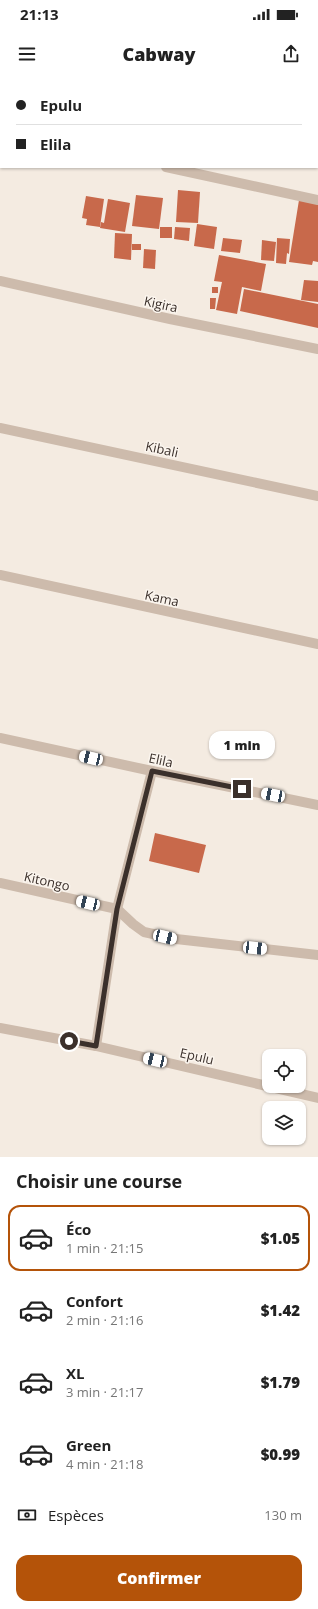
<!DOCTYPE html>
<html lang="fr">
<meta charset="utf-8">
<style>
:root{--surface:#fff;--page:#f2f2f2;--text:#222;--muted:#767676;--line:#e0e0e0;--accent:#b45309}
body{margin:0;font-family:"Open Sans",sans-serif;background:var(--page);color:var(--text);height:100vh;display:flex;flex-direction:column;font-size:15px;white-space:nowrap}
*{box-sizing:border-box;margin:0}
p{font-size:13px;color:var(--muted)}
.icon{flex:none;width:22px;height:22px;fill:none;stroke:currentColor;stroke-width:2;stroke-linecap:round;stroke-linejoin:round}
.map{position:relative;height:1077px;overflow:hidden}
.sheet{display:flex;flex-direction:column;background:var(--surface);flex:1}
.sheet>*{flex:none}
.hud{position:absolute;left:0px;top:0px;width:318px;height:88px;box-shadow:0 1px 3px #0004;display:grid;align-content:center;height:88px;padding:0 16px;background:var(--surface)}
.fabs{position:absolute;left:262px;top:969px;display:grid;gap:8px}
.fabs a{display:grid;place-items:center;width:44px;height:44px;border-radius:8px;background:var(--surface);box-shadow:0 1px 3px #0004;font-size:20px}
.end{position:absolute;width:18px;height:18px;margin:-9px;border:5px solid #3b302b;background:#fff;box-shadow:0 0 0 2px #fff}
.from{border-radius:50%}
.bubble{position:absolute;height:28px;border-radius:12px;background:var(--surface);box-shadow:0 1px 3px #0004;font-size:13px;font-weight:800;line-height:28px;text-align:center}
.car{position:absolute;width:12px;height:24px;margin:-12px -6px;border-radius:5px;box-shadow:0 0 3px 1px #0007;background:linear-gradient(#fff 24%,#345 0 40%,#fff 0 76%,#345 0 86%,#fff 0)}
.hud b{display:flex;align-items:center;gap:14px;height:38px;font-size:15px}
.hud b+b{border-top:1px solid var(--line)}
.hud i{width:10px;height:10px;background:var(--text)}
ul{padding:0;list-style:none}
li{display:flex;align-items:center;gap:12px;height:66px;margin:0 8px 6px;padding:0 8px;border:2px solid transparent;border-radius:12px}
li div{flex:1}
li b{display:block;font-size:15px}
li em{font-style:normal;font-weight:800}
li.on{border-color:var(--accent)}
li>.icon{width:36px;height:36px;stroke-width:1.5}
h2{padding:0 16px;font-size:18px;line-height:48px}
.pay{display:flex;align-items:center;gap:10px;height:44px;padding:0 16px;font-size:15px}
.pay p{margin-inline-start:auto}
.cta{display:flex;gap:8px;margin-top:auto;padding:8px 16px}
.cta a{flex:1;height:46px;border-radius:12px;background:var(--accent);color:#fff;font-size:16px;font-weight:800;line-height:46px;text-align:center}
.status{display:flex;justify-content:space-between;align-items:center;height:28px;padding:0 20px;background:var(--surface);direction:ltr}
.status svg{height:11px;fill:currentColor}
header{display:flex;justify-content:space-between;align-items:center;height:52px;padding:0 16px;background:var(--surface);font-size:18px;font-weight:800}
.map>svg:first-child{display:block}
</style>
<div class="status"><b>21:13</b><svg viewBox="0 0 49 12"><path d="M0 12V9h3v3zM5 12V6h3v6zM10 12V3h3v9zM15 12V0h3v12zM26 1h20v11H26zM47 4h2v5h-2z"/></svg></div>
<header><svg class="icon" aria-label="menu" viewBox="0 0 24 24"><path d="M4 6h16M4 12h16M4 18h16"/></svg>Cabway<svg class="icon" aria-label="share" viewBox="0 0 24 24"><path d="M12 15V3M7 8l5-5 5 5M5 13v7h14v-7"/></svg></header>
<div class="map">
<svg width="318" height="1077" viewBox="0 0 318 1077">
<rect width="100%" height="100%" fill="#f4ebe1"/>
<!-- building -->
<g fill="#c8694b">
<polygon points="178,110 200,112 198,143 176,142"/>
<polygon points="136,115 163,118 159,149 132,146"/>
<polygon points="86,116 104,119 100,147 86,145 87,139 82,138"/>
<polygon points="108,119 130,123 125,152 100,148 101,142 104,143"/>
<polygon points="299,120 318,123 318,182 313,181 312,185 289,182"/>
<polygon points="197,144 217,147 214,169 194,166"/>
<rect x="160" y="147" width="12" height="11"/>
<polygon points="175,147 190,148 189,161 174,159"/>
<polygon points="115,153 132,154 131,180 114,178"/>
<polygon points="223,158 242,160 240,173 221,171"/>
<polygon points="277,158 290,159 289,174 287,173 286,184 276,183"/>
<polygon points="262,160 276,162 274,181 261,180"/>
<rect x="132" y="164" width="9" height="6"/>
<polygon points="144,169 156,170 155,189 143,188"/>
<polygon points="219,175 266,184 261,211 242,207 237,234 216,230 222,202 214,201"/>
<polygon points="304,200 318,201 318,222 301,220"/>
<rect x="212" y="207" width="6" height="6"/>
<polygon points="244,209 318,224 318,248 240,231"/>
<polygon points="210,218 216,218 215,229 210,229"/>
<polygon points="155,753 206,765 199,793 149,781"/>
</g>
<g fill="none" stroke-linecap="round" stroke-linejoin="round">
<!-- street -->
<g stroke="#cdbbac" stroke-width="10">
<polyline points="166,87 318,120"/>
<polyline points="0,201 170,239 318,269"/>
<polyline points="0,348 318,416"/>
<polyline points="0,495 318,564"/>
<polyline points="0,658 152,691 318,725"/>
<polyline points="0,803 117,829 133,844 144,852 176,859 318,875"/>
<polyline points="0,948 96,966 318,1018"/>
<polyline points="96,966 117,829 152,691"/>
</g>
<!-- secondary -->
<g stroke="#a18a7d" stroke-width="10">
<polyline points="37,1 37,0"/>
<polyline points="0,80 1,78"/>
</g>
</g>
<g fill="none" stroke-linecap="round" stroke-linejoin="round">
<!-- route -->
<polyline stroke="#3b302b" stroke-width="5" points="69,961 96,966 117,829 152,691 242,709"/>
</g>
<g text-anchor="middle" stroke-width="3" stroke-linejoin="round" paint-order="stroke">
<!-- street labels -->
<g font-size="13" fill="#3b302b" stroke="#fbf5ee">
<text transform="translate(161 224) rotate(12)" y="5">Kigira</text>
<text transform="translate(162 369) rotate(12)" y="5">Kibali</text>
<text transform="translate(162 518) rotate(12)" y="5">Kama</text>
<text transform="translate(161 680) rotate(12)" y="5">Elila</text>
<text transform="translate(47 801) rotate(13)" y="5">Kitongo</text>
<text transform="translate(197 976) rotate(13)" y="5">Epulu</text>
</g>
</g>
</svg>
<div class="fabs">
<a><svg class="icon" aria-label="locate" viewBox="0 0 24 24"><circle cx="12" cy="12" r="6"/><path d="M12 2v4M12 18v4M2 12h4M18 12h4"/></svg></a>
<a><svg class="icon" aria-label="layers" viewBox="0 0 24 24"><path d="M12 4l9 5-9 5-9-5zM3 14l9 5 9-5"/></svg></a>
</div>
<i class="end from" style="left:69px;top:961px"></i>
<i class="end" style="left:242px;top:709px"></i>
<div class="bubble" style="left:209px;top:651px;width:66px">1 min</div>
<i class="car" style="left:91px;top:678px;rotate:283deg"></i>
<i class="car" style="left:273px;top:715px;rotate:281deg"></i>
<i class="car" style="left:88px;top:823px;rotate:283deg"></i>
<i class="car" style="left:165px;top:857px;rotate:103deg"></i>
<i class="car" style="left:255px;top:868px;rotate:96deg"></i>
<i class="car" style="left:155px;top:980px;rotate:283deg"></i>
<div class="hud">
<b><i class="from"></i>Epulu</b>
<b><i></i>Elila</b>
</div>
</div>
<section class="sheet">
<h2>Choisir une course</h2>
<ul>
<li class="on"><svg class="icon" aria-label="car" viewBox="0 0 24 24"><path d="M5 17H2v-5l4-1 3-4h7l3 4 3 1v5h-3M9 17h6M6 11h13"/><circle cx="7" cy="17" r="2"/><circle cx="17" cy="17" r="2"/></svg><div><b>Éco</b><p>1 min · 21:15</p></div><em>$1.05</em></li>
<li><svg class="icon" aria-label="car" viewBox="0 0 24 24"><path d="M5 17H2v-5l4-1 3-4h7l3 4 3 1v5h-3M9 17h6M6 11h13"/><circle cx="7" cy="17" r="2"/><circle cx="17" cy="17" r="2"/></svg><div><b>Confort</b><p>2 min · 21:16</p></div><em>$1.42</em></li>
<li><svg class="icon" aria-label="car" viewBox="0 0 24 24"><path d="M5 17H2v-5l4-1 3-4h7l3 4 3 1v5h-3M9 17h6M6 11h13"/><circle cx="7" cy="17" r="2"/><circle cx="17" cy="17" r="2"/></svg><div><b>XL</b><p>3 min · 21:17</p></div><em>$1.79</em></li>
<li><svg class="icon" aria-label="car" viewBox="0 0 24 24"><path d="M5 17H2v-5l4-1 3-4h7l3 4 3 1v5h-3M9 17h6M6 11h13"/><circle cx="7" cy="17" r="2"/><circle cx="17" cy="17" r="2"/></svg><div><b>Green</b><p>4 min · 21:18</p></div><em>$0.99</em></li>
</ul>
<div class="pay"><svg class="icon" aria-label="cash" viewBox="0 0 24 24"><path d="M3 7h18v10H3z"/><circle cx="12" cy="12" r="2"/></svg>Espèces<p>130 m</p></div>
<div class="cta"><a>Confirmer</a></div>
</section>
